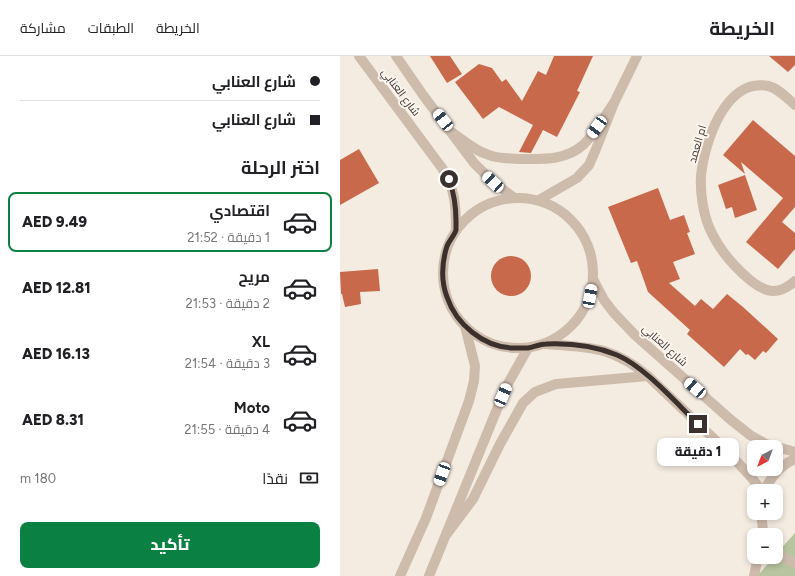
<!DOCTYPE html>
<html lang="ar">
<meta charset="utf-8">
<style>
:root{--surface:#fff;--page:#f6f6f6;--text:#202124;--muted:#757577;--line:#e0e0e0;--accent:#0b8043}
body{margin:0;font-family:Figtree,Cairo,sans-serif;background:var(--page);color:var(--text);direction:rtl;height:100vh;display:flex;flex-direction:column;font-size:15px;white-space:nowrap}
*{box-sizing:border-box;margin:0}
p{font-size:13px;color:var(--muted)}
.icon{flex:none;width:22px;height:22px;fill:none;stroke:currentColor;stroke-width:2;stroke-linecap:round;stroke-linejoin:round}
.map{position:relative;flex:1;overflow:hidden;direction:ltr}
.sheet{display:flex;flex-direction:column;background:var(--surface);width:340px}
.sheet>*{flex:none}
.banner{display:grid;align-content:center;height:88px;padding:0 20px;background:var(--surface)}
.needle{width:26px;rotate:221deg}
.buttons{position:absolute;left:407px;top:384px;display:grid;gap:8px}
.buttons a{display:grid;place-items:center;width:36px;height:36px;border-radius:8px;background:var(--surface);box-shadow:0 2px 6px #0003;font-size:20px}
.end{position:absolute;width:18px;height:18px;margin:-9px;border:5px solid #3b302b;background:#fff;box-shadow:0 0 0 2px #fff}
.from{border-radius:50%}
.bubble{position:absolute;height:28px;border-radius:8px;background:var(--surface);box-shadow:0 2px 6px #0003;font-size:13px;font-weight:800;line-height:28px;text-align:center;direction:rtl}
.car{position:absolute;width:12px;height:24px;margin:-12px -6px;border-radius:5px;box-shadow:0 0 3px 1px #0007;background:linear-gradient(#fff 24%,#345 0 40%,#fff 0 76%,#345 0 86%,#fff 0)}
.banner b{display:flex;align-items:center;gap:14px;height:38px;font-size:15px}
.banner b+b{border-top:1px solid var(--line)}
.banner i{width:10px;height:10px;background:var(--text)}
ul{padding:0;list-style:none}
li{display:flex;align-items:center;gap:12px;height:60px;margin:0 8px 6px;padding:0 12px;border:2px solid transparent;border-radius:8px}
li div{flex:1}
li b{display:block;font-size:15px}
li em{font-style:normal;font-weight:800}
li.selected{border-color:var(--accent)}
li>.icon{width:36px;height:36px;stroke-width:1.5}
h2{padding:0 20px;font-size:18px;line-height:48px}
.pay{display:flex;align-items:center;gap:10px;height:44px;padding:0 20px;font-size:15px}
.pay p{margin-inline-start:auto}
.primary-button{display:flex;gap:8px;margin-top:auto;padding:8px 20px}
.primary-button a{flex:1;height:46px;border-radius:8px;background:var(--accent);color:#fff;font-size:16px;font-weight:800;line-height:46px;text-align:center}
header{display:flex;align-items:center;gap:24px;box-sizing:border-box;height:56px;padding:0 20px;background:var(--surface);border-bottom:1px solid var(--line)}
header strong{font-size:19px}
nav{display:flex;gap:22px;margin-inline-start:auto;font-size:14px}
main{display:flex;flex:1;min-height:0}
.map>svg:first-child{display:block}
</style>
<header>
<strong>الخريطة</strong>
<nav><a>الخريطة</a><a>الطبقات</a><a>مشاركة</a></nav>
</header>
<main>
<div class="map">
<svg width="455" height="520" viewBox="0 0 455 520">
<rect width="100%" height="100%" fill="#f4ebe1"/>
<!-- grass -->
<polygon fill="#b8c4a0" points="455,477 455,520 417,520 434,501 436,501 436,498"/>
<!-- building -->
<g fill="#c8694b">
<polygon points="90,0 110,0 122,18 107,27"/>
<polygon points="214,0 253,0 237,35 240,36 217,81 203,74 191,97 179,96 193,69 159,51 143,63 115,26 139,8 152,12 162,26 166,23 182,45 198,15 206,19"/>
<polygon points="429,0 455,0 455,9 448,16"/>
<polygon points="413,64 455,100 455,151 442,166 455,177 455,193 438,213 406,186 443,142 401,106 405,118 383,99"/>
<polygon points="19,93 39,127 0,149 0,104"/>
<polygon points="405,119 417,154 395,162 392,151 386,153 378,129"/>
<polygon points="318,132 330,164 344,159 350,176 347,177 355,198 333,206 340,223 329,227 355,250 361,243 373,253 387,238 403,251 438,283 426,297 423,295 415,304 408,298 406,299 400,293 384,311 347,278 350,274 308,236 297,205 291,207 268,151"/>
<circle cx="171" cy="220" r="20"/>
<polygon points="38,213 40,235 20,236 21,248 5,251 2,238 1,238 0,216"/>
</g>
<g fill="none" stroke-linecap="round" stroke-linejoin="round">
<!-- minor -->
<g stroke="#cdbbac" stroke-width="10">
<path d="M455,49C448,43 438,32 428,30C385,21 364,88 361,120C360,136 363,156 369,171C378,192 392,209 410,224C426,237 438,240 455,225"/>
<polyline points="253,223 264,244 274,257 295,279 391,364 410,379 426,388 455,396"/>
<path d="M204,288C250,291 272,290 308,320L388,396L411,421L422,435"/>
<path d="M424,435C431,421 440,409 455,403"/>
<polyline points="421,457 423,474 426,479"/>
<polyline points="436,494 445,502 455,507"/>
<polyline points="414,520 418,501"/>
</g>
<!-- tertiary -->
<g stroke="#cdbbac" stroke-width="10">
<path d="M19,0L102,112C115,133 116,149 116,174"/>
<polyline points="56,0 83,39 134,107 153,126 173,141"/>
<path d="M113,77C124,85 135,95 149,99C158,103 169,102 179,103C202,103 225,105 243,89C255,78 264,61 274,47"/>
<circle cx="178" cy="217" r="75"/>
<polyline points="199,144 237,122 249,109 256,93 274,47 297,0"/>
<polyline points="106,479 133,443 160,388 183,347 195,336 216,328 308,320"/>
<polyline points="60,520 86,462 129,345 134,325 135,310 125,270"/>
<polyline points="89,520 166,331 188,292"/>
</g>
</g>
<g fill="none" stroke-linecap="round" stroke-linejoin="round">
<!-- route -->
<path stroke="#3b302b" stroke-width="5" d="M109,123C114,137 116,150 116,165C116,168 116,171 116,174C114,180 109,185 107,190C102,206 101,225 107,241C116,268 143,291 173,292C178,292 183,292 188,292C194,291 200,288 206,288C230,287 255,290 277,299C305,311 336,347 358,368"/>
</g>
<g text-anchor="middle" stroke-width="4" stroke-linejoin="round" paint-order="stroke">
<!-- street labels -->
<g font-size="11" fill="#3b302b" stroke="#fbf5ee">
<text transform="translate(61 36) rotate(53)" y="4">شارع العنابي</text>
<text transform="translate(357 88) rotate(-74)" y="4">ام العمد</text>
<text transform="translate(325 289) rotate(42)" y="4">شارع العنابي</text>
</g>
</g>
</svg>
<div class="buttons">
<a><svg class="needle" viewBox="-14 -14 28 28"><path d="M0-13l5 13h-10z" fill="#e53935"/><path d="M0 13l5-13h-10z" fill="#757577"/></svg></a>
<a>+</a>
<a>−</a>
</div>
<i class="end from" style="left:109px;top:123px"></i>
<i class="end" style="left:358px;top:368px"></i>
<div class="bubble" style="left:317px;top:382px;width:82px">1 دقيقة</div>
<i class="car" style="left:103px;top:64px;rotate:322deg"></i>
<i class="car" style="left:257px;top:71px;rotate:215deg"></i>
<i class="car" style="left:153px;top:126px;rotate:313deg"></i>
<i class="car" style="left:250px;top:240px;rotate:11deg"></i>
<i class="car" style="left:355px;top:332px;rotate:311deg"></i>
<i class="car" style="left:163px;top:339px;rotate:23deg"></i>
<i class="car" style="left:102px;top:418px;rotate:200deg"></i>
</div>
<section class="sheet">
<div class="banner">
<b><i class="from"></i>شارع العنابي</b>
<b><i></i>شارع العنابي</b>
</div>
<h2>اختر الرحلة</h2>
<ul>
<li class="selected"><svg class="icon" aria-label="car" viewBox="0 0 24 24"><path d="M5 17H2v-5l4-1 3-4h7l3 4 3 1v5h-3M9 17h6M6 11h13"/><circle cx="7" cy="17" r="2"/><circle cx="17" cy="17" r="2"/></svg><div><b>اقتصادي</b><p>1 دقيقة · 21:52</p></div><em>AED 9.49</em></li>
<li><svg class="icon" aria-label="car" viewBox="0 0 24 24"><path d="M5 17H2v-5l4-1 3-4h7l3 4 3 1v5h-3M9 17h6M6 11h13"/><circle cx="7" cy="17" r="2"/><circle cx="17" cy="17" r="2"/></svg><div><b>مريح</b><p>2 دقيقة · 21:53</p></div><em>AED 12.81</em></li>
<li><svg class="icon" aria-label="car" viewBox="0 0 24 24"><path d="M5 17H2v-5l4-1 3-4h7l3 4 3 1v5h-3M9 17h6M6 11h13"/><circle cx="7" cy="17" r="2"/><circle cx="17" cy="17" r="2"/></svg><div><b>XL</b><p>3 دقيقة · 21:54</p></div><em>AED 16.13</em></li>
<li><svg class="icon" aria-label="car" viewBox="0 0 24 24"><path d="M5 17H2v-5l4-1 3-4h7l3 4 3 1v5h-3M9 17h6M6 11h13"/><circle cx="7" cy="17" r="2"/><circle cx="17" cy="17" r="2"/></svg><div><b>Moto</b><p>4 دقيقة · 21:55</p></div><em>AED 8.31</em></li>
</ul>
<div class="pay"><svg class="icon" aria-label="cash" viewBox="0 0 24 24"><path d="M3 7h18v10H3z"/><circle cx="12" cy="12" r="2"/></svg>نقدًا<p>180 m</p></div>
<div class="primary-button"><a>تأكيد</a></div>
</section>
</main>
